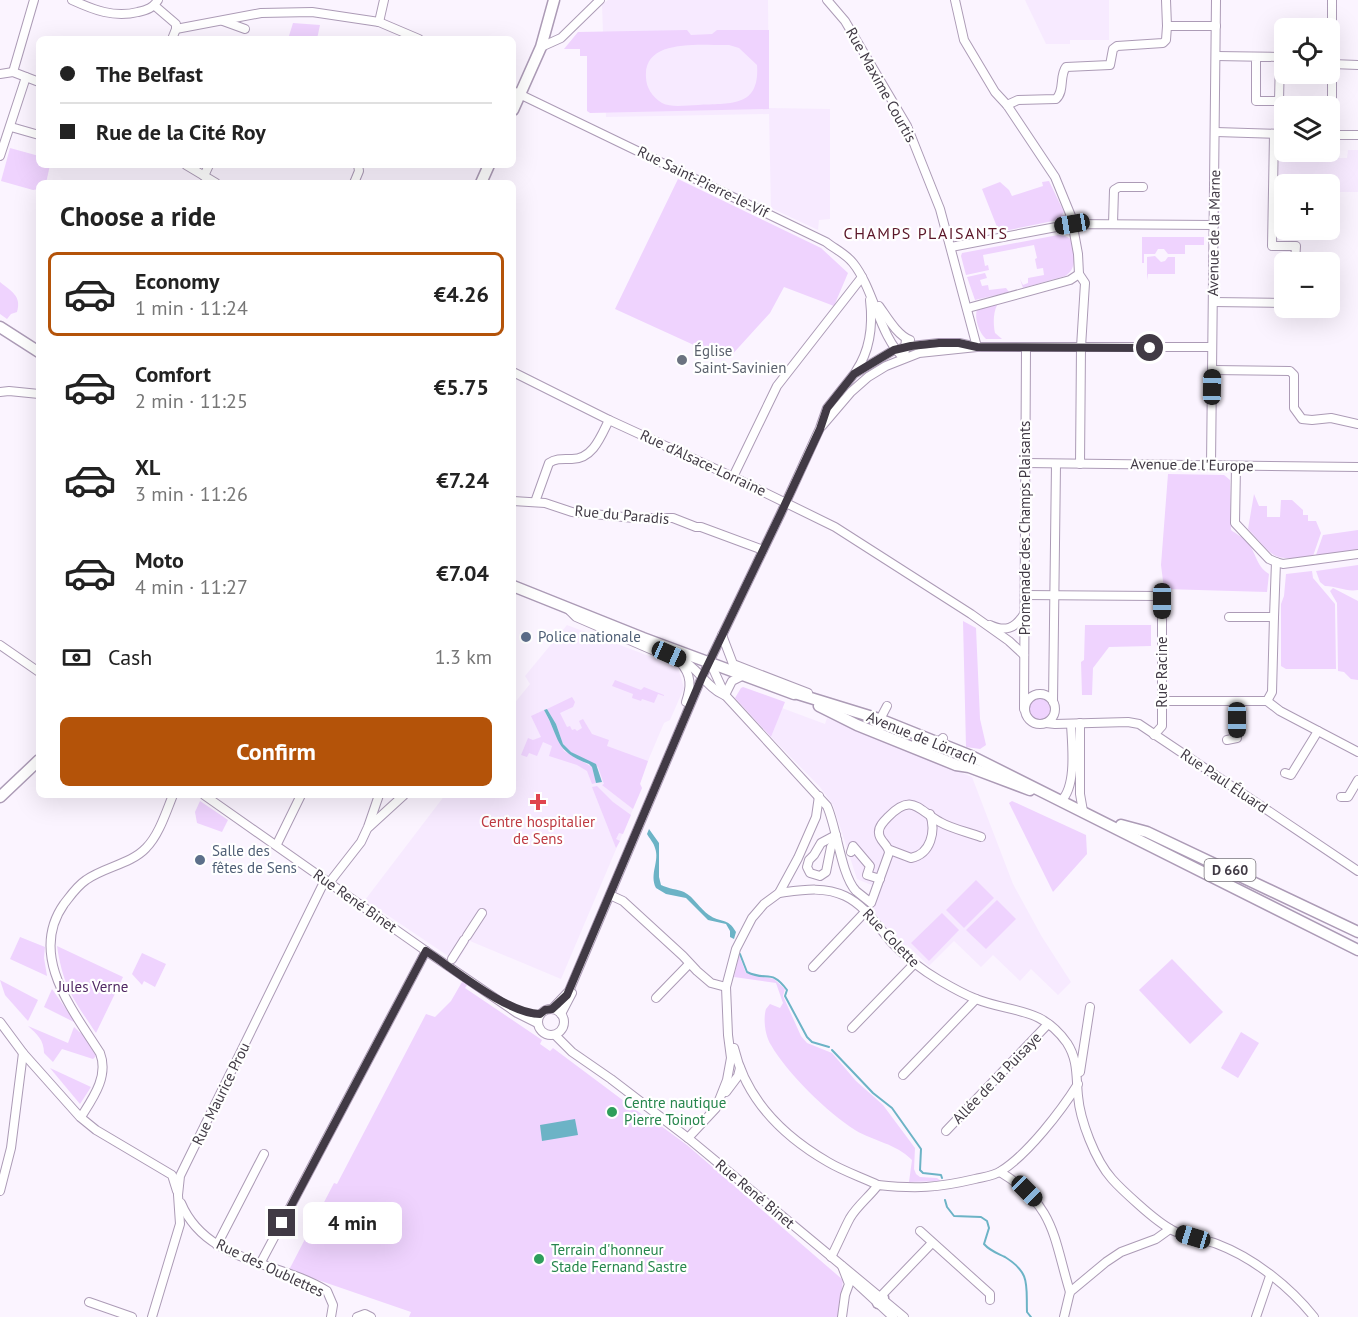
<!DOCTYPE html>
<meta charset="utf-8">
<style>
:root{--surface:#fff;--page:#f6f6f6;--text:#222;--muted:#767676;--line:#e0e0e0;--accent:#b45309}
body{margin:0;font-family:"PT Sans",sans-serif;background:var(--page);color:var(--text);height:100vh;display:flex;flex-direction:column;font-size:22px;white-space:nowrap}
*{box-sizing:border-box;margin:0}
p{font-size:20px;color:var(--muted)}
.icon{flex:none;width:33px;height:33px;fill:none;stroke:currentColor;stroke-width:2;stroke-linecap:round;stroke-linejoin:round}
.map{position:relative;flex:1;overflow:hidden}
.panel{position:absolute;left:36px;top:180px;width:480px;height:618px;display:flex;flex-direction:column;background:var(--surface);border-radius:9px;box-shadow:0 6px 24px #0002}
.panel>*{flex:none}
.hud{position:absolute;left:36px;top:36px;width:480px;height:132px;border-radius:9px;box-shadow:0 6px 24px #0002;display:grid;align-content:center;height:132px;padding:0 24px;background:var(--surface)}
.controls{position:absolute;left:1274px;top:18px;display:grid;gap:12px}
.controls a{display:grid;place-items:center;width:66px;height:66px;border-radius:9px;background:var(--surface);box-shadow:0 6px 24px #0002;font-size:30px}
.end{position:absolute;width:27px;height:27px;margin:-14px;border:8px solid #413a45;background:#fff;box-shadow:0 0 0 3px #fff}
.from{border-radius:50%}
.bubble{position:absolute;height:42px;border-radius:9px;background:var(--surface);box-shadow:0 6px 24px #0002;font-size:20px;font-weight:800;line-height:42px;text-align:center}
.car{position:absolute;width:18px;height:36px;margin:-18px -9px;border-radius:8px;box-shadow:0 0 4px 2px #0007;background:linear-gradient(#222 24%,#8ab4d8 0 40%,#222 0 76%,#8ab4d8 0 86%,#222 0)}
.hud b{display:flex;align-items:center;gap:21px;height:57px;font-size:22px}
.hud b+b{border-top:2px solid var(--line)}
.hud i{width:15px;height:15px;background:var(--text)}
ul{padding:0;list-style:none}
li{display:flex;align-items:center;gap:18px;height:84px;margin:0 12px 9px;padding:0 12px;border:3px solid transparent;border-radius:9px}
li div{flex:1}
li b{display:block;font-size:22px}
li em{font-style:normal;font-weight:800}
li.current{border-color:var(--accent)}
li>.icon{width:54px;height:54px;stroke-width:1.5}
h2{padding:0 24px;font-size:27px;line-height:72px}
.pay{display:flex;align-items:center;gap:15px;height:66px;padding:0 24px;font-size:22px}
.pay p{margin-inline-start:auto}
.action{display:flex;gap:12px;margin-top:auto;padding:12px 24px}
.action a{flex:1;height:69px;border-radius:9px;background:var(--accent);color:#fff;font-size:24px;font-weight:800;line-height:69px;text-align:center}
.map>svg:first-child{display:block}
</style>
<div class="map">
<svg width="1358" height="1317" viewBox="0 0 1358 1317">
<rect width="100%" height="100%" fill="#fbf4ff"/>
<!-- built -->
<g fill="#f7eaff">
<polygon points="608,0 768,0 769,108 830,109 830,219 819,220 818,230 771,208 769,114 606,117 602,5"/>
<polygon points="1025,0 1109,0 1109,40 1070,40 1070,44 1046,44"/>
<polygon points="1279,148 1284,148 1284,152 1312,152 1313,158 1347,158 1348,150 1358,150 1358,192 1333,192 1329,200 1329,184 1284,184 1284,194 1278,193"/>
<polygon points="567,625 678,667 684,688 670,720 664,723 650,756 640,783 642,788 561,979 470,941 457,962 365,900 445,795 513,795 513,705 530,684 525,676"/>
<polygon points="782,708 825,724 827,718 972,777 1013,884 1042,937 1071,982 1058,995 1031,969 1020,981 993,955 981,967 954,941 929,966 907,945 905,947 895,938 872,910 881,889 857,879 833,805 820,787 771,737"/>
</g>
<!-- green -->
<g fill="#efd3fe" fill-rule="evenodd">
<polygon points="293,23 320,25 317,39 288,39"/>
<path d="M687,30L691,35L712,34L717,30H769V109L590,113L587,111V56H580V49H564L578,32ZM729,45L739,48L757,65C760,108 731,103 698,105C687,105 672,108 662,103C652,97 646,87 646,77C643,37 705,46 729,45Z"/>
<polygon points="10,148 39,156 39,165 50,165 46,183 39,183 39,189 33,190 1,181"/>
<polygon points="678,179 821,248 848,273 834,306 784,287 770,313 729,358 709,347 707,351 615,309"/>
<polygon points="1049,181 1064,212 1062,215 1065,215 1063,219 999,232 982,189 1000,182 1009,190 1012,196 1043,186 1042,182"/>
<path d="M1058,235L1065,236L1071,239C1073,251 1079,268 1065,276L1023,288L1020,279L1023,285L1028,283V278L1044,275L1043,268L1037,269L1035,259L1037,258L1034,245L983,255L985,266L988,265L989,270L966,275L961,256L962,253Z"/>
<polygon points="1142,237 1204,237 1204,245 1185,245 1185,254 1168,254 1164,249 1158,249 1155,254 1144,254 1144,263 1142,263"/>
<polygon points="1155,256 1161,262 1165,261 1168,257 1175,257 1175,274 1148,274 1147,280 1147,257"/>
<polygon points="985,273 987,278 980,280 982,286 988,285 989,290 1006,288 1009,292 975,300 967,277"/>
<path d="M0,282C11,291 22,296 17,312L11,314L7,319L0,314Z"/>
<path d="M999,302C993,310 993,323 995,333L1002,339H986C979,333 974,318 977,309Z"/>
<path d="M1168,474L1224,475L1230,480L1231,530C1236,534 1243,537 1247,542C1257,553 1255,565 1269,574L1267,592L1164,589L1161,565Z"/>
<path d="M1254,494L1259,506H1267V517H1280L1281,500H1292L1303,510V515H1308V521H1316L1321,533L1313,556C1271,561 1276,559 1248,529Z"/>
<polygon points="1358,530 1358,550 1316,555 1323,535"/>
<path d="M1358,565V590C1346,592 1337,586 1325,586L1320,582L1316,571Z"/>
<polygon points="1312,571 1313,578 1335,604 1336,669 1286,669 1281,666 1281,604 1284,596 1286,574"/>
<polygon points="1333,588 1358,601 1358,680 1351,679 1344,672 1338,671 1337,603 1330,591"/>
<polygon points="963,621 976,628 980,719 986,745 980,749 966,747"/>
<polygon points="1085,625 1151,625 1151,646 1109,647 1093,668 1092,695 1082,695 1081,662 1084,660"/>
<polygon points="615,680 641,690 644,687 664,695 664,696 658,694 654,703 642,699 641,701 632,698 633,694 612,686"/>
<polygon points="743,687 785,702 771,737 735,698 741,688"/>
<polygon points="572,697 575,702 573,707 560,713 567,727 570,726 572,730 575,729 577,731 582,728 579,721 583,719 592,734 609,740 607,746 648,761 640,784 642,788 633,809 602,785 604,784 598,767 569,751 563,744 556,724 547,709"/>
<circle cx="1039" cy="709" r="11"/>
<polygon points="544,710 564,751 592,767 596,783 592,784 587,771 577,765 549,756 552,746 543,742 537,756 529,753 527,757 521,755 528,738 533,740 541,737 531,716"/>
<polygon points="597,786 613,802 631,815 623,834 619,833 616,839 620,841 616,848 592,787"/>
<polygon points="200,801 228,820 222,832 197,823 195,812"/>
<polygon points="1012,801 1086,835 1087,854 1053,892 1009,803"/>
<polygon points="976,880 994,898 964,928 946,910"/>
<polygon points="997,900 1016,919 986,949 966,930"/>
<polygon points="942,913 959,930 929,961 911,943"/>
<polygon points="20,937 45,947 44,958 47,976 10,959"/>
<path d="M57,946L123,977L96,1033C74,1000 63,987 57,946Z"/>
<polygon points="142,953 166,964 155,987 144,981 142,985 132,974"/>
<path d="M739,955L746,973L774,979L785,989L783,996L801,1036L807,1043L832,1053L856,1081L883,1105L915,1148L914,1169L916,1174L920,1177L937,1178L941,1181L909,1182L912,1160C895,1143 875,1142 855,1130C828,1113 787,1073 771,1045C765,1036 763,1019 766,1009L770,1004L780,1008L783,1003L776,983L734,977Z"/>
<polygon points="1172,959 1223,1012 1190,1044 1139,990"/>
<polygon points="0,980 38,1000 28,1021 5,995"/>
<polygon points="462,982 467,985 465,988 542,1040 540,1044 550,1051 553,1048 656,1125 657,1123 687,1145 843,1280 839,1317 409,1317 411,1312 289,1270 334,1183 337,1184 426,1014 435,1017 451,1001"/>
<polygon points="52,989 76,1023 44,1007"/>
<path d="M28,1026L68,1043L74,1027L85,1037L96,1056L93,1059L62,1049L53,1062L44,1053C44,1040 37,1034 28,1026Z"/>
<polygon points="1241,1032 1259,1043 1238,1078 1221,1068"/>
<polygon points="50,1068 91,1087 80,1104"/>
</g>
<!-- water -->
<g fill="#6cb3c6">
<path d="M547,709L556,724L563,744L571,752L596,764L602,782L596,783L592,767L589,764C553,750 561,740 544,710Z"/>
<path d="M649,829L659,843V877L661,885C669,889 677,889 684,892C694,897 700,909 709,915C720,923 728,917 736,932L734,939L730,937V931L726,924L708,920L686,898L666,894L656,888C649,874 660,861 655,848C654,843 649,838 647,834Z"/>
<polygon points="575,1119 578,1135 542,1141 540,1125"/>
</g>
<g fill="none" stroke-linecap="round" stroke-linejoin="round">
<!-- stream -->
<g stroke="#6cb3c6" stroke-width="2">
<path d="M740,954L747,972C767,982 771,968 787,990L785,996L807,1037L812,1042L829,1047"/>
<polyline points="832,1050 873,1093 892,1108 921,1149 920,1170 923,1173 941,1175 942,1178"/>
<path d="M945,1200L947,1207L954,1216L981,1217L987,1221L989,1228L984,1244C990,1251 997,1253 1005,1257C1031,1273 1026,1285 1027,1312L1031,1317"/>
</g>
<defs>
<g id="minor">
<path d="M72,0C94,10 114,18 138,12C147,10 153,8 158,0"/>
<polyline points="827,0 845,21 907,126 940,209 977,347"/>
<polyline points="955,0 964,40 995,92 1007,105 1055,177 1071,216 1078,254 1079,274 1085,283 1081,347 1080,464"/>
<polyline points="1166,0 1167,26 1216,26"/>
<polyline points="155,6 176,24 176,29 172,39"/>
<polyline points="223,21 245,29"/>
<polyline points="379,22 384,0"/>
<polyline points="176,29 261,13 312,12 379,22 419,39"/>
<polyline points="541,47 561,38 600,0"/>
<polyline points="1216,56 1280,57 1279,101 1256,101 1256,57"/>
<polyline points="1332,64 1358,65"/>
<polyline points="13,72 34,0"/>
<polyline points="0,74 13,72 39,82"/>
<path d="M513,91L826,242C835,249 846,254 853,263C874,289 880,338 904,358L906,339"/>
<path d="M1007,105L1018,100L1056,99C1065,91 1059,76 1066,67L1110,65L1113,49L1117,46L1163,43L1166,40L1167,26"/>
<polyline points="11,127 39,135"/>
<polyline points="1216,132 1284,134"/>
<polyline points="1274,134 1272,246 1296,246 1295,262"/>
<polyline points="1329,135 1358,135"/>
<polyline points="1332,135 1332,0"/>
<polyline points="0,156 26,77"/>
<polyline points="186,165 216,183"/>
<polyline points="204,176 209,165"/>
<polyline points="354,183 359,171 358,165"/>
<polyline points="1113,224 1114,190 1119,187 1143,187"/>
<polyline points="951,247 1072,224 1214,225"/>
<polyline points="1213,302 1284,303"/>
<path d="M879,306C887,317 897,335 910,340"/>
<polyline points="968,308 1070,280 1079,274"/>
<polyline points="1213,370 1290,371 1294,375 1294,408 1302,419 1312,420 1331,418 1358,424"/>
<path d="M856,371C871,349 873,325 870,300"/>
<polyline points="513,372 609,420 733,477 835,527 971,614 1009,641 1024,655"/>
<polyline points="0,392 9,391 39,394"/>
<polyline points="822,426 851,392 868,377 886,366 919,353 977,347 1211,347"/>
<polyline points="1026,463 1358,467"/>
<polyline points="1211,465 1216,0"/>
<polyline points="1236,466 1235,523 1269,559 1276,562 1283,564 1358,554"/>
<polyline points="733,477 777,386 862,277"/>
<polyline points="513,501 545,503 572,512 634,518 673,518 696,527 701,527 763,550"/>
<path d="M535,502L549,463C556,458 563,459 572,459C593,459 601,436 609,420"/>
<polyline points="1025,595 1156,596 1162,601 1162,726 1154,735"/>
<path d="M569,610L576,617L680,662C692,675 691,687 686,702"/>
<polyline points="1229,617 1274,617 1272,692 1267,701"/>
<polyline points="1274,617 1276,562"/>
<path d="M990,625C1005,632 1015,629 1024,614"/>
<polyline points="722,635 733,664 808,693"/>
<polyline points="0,645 39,672"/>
<path d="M679,658C698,667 706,687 724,695"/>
<path d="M710,662L725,695L827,806C837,828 841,875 856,891C861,895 866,899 871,903L889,853C889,845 879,841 879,833C878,827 884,821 888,817C912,792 918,810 940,822C952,829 968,832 981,837"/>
<circle cx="1040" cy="709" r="15"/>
<polyline points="725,695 732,681 746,674"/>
<polyline points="1162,701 1267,701 1280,711 1358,752"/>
<polyline points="1053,702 1056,464"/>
<polyline points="1024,709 1026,348"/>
<polyline points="1046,723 1055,724 1128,722 1139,724 1358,871"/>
<polyline points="1080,723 1080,794 1083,811"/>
<polyline points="880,734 877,725 887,706"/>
<polyline points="1227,740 1237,738 1237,701"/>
<path d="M915,744C927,749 934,746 943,738"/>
<polyline points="1285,773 1291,775 1318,731"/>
<polyline points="204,795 426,951 517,1013 537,1023"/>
<polyline points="1341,797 1348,797 1358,780"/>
<path d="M1061,801C1077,786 1072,745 1071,724"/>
<polyline points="369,827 404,795"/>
<polyline points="836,835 821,843 814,855 809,860 807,867 810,873 820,876 826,872 831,847 837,840"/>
<polyline points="277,844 301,795"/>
<path d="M890,850L911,858C931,854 936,831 930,814"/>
<polyline points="851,852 853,846 870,866 867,875 880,879"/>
<polyline points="329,883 361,842 368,827 379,795"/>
<path d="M779,893C802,890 824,886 845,896C866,906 878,927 893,944C907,958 922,970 939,980C951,987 963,994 976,999C1011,1013 1041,1006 1067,1043C1078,1060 1076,1076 1078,1096C1080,1120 1095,1160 1112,1179C1120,1188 1129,1196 1138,1204C1148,1213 1162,1225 1174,1231C1188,1238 1203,1239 1217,1244C1254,1258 1290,1287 1314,1317"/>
<polyline points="610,895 623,901 683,956 697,971 711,983 726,987"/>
<polyline points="467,936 482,913"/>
<polyline points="452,959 464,940"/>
<polyline points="813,967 866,911"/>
<polyline points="656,998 689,964"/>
<circle cx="551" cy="1022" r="13"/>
<polyline points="552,1009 569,991 702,677 781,513 820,428 827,408 854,374 894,350 911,346 939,343 959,343 977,347"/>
<polyline points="561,1014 572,993"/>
<polyline points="0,1022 23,1053 80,1117 96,1130 172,1175 177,1191"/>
<polyline points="852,1028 914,964"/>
<polyline points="555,1035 572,1052 611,1079 688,1138 904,1317"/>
<path d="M734,1048C746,1099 783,1136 828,1162C843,1171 861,1177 878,1185"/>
<polyline points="1080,1072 1090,1007"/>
<polyline points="903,1075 976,999"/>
<polyline points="726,1092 738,1076 740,1068"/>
<path d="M81,1117C93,1098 109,1076 100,1053C72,1009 28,955 64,904C71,895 77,886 86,880C104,867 131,864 146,848C159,835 166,812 173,795"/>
<polyline points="946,1131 1048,1024"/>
<polyline points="688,1138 716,1108 727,1080 731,1058 728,1035 726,987 736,949 752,918 764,904 779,893 798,858 816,817 819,796"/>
<path d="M1000,1172C1055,1205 1053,1236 1070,1292"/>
<polyline points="0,1191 11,1148 23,1053"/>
<path d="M181,1203C206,1263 279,1261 327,1291L333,1305L331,1317"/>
<polyline points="920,1231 990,1294 990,1300"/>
<polyline points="217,1245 264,1154"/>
<path d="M831,1257C838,1244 843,1231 850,1218C857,1206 870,1196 878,1185C916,1189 937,1188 975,1179C983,1177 994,1176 1001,1171C1028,1154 1061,1111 1078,1084"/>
<polyline points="260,1264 426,951"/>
<polyline points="852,1279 893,1317"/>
<polyline points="881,1296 932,1243"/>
<polyline points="89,1302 132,1317"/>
<polyline points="152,1317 180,1224 178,1195 180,1176 325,880"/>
<polyline points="357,1317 365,1314 371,1317"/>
<polyline points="842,1317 845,1295 849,1284 842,1266"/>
<polyline points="1064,1317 1070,1292 1106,1262 1121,1252 1156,1239 1170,1229"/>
<polyline points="1256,1317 1270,1276"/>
</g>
<g id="major">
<polyline points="513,110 541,47 554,0"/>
<polyline points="481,183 489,165"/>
<polyline points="0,327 39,352"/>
<polyline points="513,586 643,638 794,694"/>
<polyline points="788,691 879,719 971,756 1358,950"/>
<polyline points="819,706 857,725 956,765 969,767 1030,790"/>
<polyline points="0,797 39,760"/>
<polyline points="1121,825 1147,832 1358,932"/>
<polyline points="878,1303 883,1298"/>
</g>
</defs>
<!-- minor casing -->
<use href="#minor" stroke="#ac9bb6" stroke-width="10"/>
<!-- major casing -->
<use href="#major" stroke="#ac9bb6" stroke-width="13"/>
<!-- minor -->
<use href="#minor" stroke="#fff" stroke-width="8"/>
<!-- major -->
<use href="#major" stroke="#fff" stroke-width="10"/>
</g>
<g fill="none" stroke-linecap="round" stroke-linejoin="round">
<!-- route -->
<path stroke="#413a45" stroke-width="8" d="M282,1223L426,951C454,969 508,1014 540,1014L545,1010L552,1009L567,995L702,677L781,513L820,429L827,408L854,374L894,350L911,346L939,343H959L977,347L1150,348"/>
</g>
<!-- markers -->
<circle fill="#6b7280" stroke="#fff" stroke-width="2" cx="682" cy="360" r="6"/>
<g fill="#5c6f8a" stroke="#fff" stroke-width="2">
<circle cx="526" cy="637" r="6"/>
<circle cx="200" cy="860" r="6"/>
</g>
<path fill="#e0444e" stroke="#fff" stroke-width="2" d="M535 793h6v6h6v6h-6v6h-6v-6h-6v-6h6z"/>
<g fill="#2e9e5b" stroke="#fff" stroke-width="2">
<circle cx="612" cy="1112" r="6"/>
<circle cx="539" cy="1259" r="6"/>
</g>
<g text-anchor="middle" stroke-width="4.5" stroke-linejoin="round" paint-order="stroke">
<!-- shield labels -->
<rect fill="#fff" stroke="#7a757d" stroke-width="1.5" x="1204.5" y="859" width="51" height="22" rx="4.5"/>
<g font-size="14" font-weight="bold" fill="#413a45">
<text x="1230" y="875">D 660</text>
</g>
<!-- street labels -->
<g font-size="15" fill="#413a45" stroke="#fff">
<text transform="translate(881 85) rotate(61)" y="5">Rue Maxime Courtis</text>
<text transform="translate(703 182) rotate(26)" y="5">Rue Saint-Pierre-le-Vif</text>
<text transform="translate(1214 233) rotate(-89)" y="5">Avenue de la Marne</text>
<text transform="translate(703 463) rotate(25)" y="5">Rue d'Alsace-Lorraine</text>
<text transform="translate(1192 465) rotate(1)" y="5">Avenue de l'Europe</text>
<text transform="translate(622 515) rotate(5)" y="5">Rue du Paradis</text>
<text transform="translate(1025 528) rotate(-90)" y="5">Promenade des Champs Plaisants</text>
<text transform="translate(1162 672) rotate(-90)" y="5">Rue Racine</text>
<text transform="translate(922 738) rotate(22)" y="5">Avenue de Lörrach</text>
<text transform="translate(1224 781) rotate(34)" y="5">Rue Paul Éluard</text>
<text transform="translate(355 901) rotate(35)" y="5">Rue René Binet</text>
<text transform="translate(891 938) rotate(46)" y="5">Rue Colette</text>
<text transform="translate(997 1078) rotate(-46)" y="5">Allée de la Puisaye</text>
<text transform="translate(221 1094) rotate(-64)" y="5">Rue Maurice Prou</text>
<text transform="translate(755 1194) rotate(40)" y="5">Rue René Binet</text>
<text transform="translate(270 1268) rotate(25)" y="5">Rue des Oublettes</text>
</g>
<!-- worship labels -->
<g font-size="15" fill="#5b616d" stroke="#fff" text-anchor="start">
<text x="694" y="356">Église<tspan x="694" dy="17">Saint-Savinien</tspan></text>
</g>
<!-- service labels -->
<g font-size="15" fill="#4e5e75" stroke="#fff" text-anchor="start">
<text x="538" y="642">Police nationale</text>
<text x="212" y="856">Salle des<tspan x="212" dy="17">fêtes de Sens</tspan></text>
</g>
<!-- health labels -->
<g font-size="15" fill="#be3a42" stroke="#fff">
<text x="538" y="827">Centre hospitalier<tspan x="538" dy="17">de Sens</tspan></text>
</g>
<!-- park labels -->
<g font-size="15" fill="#512964" stroke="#fff">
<text x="93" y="992">Jules Verne</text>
</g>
<!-- leisure labels -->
<g font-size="15" fill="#27864d" stroke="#fff" text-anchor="start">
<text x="624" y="1108">Centre nautique<tspan x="624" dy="17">Pierre Toinot</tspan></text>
<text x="551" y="1255">Terrain d'honneur<tspan x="551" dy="17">Stade Fernand Sastre</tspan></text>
</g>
<!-- neighbourhood labels -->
<g font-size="16" letter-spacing="1.5" fill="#5b1628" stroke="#fff">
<text x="926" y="239">CHAMPS PLAISANTS</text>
</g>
</g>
</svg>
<div class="controls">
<a><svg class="icon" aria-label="locate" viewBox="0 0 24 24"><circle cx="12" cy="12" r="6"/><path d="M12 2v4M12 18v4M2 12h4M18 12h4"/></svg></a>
<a><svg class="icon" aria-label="layers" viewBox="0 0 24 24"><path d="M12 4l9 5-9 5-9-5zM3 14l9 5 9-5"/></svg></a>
<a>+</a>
<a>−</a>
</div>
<i class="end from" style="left:1150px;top:348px"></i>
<i class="end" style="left:282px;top:1223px"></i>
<div class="bubble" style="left:303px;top:1202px;width:99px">4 min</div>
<i class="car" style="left:1072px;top:224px;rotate:260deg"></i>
<i class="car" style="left:1212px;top:387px;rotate:1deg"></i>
<i class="car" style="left:1162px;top:601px;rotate:180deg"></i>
<i class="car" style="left:669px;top:654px;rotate:114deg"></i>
<i class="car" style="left:1237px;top:720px;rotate:180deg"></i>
<i class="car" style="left:1027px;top:1191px;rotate:135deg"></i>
<i class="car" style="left:1193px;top:1237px;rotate:287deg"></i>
<div class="hud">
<b><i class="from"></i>The Belfast</b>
<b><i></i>Rue de la Cité Roy</b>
</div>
<section class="panel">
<h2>Choose a ride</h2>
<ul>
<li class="current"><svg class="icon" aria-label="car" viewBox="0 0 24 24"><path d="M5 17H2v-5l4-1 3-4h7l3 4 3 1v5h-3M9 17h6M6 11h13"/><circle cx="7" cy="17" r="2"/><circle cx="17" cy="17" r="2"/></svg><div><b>Economy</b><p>1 min · 11:24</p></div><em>€4.26</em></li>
<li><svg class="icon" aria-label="car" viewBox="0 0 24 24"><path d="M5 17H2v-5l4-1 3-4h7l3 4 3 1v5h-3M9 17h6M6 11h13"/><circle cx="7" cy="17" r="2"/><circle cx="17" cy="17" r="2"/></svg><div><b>Comfort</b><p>2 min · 11:25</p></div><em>€5.75</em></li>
<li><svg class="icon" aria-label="car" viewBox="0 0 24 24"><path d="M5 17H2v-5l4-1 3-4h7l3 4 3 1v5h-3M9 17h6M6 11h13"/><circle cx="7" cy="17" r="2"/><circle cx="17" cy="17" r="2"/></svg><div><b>XL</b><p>3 min · 11:26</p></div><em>€7.24</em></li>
<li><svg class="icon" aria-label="car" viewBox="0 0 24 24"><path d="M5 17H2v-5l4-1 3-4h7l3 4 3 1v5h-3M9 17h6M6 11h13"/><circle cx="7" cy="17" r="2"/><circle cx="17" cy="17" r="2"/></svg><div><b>Moto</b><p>4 min · 11:27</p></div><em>€7.04</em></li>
</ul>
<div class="pay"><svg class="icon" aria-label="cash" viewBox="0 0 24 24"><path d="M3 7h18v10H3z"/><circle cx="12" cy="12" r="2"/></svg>Cash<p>1.3 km</p></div>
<div class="action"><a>Confirm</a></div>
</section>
</div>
